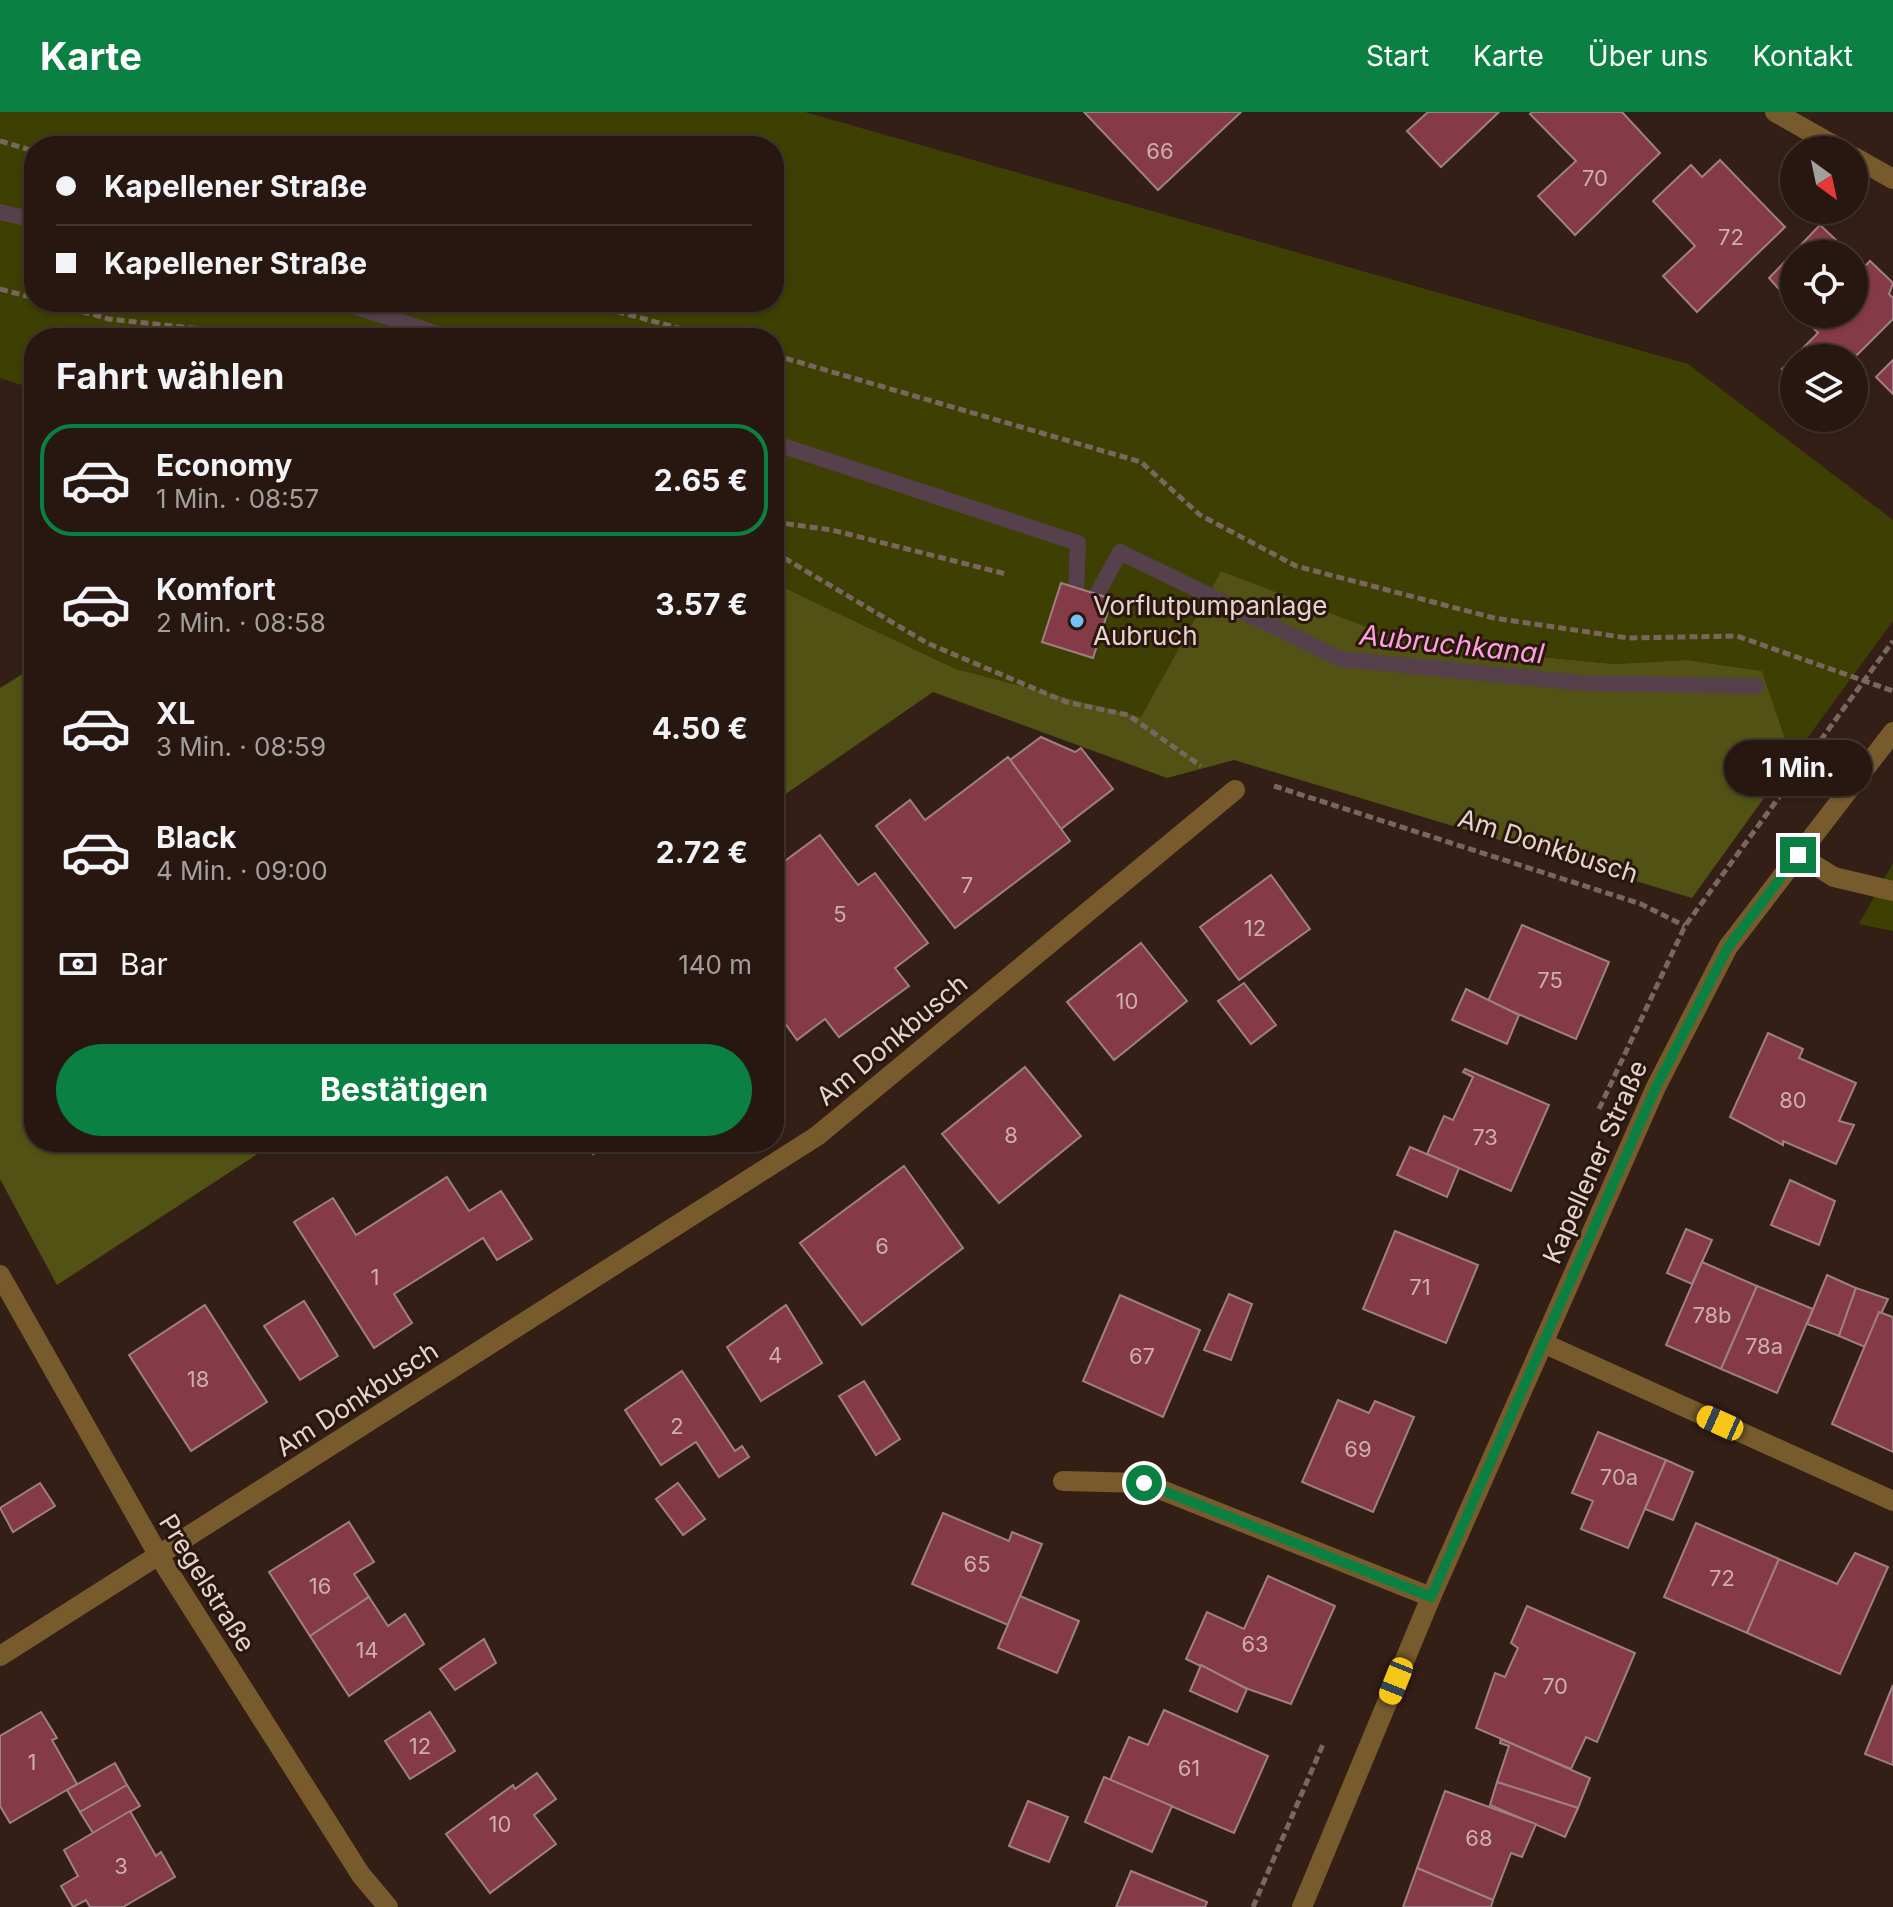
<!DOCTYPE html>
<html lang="de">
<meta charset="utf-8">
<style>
:root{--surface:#271710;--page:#2f2019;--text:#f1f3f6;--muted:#a49f9f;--line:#433630;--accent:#0b8043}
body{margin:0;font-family:Inter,sans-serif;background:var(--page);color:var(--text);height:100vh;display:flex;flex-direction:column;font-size:30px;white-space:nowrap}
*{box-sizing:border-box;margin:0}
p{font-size:26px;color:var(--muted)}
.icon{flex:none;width:44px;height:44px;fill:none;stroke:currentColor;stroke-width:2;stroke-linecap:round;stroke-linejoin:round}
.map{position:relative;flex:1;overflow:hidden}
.sheet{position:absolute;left:24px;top:216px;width:760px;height:824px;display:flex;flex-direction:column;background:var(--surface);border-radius:32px;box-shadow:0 2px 6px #0004,0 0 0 2px var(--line)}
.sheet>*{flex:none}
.banner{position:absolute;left:24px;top:24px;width:760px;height:176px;border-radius:32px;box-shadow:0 2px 6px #0004,0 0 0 2px var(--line);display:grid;align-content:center;height:176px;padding:0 32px;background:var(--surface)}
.needle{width:52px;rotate:147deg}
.tools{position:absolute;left:1780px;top:24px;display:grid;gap:16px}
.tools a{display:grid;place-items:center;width:88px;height:88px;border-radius:50%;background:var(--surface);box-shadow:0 2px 6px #0004,0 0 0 2px var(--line);font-size:40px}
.end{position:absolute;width:36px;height:36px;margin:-18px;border:10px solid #0b8043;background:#fff;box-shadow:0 0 0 4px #fff}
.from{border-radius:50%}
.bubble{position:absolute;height:56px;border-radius:28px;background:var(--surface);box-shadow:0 2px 6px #0004,0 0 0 2px var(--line);font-size:26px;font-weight:700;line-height:56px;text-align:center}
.car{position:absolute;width:24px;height:48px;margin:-24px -12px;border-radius:10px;box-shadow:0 0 6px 2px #0007;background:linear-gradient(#f5c518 24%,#345 0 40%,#f5c518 0 76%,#345 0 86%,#f5c518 0)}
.banner b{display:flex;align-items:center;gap:28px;height:76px;font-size:30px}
.banner b+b{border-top:2px solid var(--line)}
.banner i{width:20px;height:20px;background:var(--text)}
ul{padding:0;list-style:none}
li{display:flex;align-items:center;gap:24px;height:112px;margin:0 16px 12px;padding:0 16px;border:4px solid transparent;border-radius:32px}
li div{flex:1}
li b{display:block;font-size:30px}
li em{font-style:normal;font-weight:700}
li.selected{border-color:var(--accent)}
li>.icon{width:72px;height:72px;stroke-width:1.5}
h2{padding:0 32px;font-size:36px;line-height:96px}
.pay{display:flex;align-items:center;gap:20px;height:88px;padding:0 32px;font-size:30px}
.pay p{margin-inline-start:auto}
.primary-button{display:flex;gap:16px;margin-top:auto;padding:16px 32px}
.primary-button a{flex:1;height:92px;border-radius:48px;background:var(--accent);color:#fff;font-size:32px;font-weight:700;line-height:92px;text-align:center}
header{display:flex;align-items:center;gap:48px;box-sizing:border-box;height:112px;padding:0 40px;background:var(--accent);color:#fff}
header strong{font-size:38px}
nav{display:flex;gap:44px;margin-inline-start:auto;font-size:28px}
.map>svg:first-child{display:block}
</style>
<header>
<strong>Karte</strong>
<nav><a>Start</a><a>Karte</a><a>Über uns</a><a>Kontakt</a></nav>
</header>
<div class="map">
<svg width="1893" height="1795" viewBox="0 0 1893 1795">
<rect width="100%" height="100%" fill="#341f16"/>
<!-- green -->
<g fill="#3e3f03" fill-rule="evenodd">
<path d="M0,0H805L1688,252L1893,408V509L1792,647L1762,559L1687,548L1614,552L1411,532L1221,459L1141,605L956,557L774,471V226H34V277L0,266ZM34,34H774V190H34Z"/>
<polygon points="1893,751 1893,819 1859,812"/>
</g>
<!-- forest -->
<g fill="#515213">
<polygon points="1221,459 1411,532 1614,552 1687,548 1762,559 1792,647 1692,786 1234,648 1167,666 933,580 774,690 774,471 956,557 1141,605"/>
<polygon points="34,555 34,1030 276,1030 57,1173 0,1067 0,576"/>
</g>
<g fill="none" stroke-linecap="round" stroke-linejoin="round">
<!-- stream -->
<g stroke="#56404b" stroke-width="16">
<polyline points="0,100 34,108"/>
<polyline points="341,190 451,226"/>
<polyline points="774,331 1078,431 1076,476"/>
<polyline points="1097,482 1120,440 1340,547 1581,571 1756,574"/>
</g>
</g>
<!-- building -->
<g fill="#853a47" stroke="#9e8083" stroke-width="2">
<polygon points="1084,0 1241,0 1158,78"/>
<polygon points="1428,0 1499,0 1441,55 1407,19"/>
<polygon points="1532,0 1622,0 1660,41 1575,123 1538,84 1576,49 1530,2"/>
<polygon points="1720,48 1785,115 1697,200 1663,164 1695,134 1653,89 1691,53 1702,65"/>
<polygon points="1820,113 1851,142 1794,142 1794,194 1769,166"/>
<polygon points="1854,145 1864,155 1870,149 1893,171 1889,182 1893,186 1893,207 1854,246 1794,246 1794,268 1782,257 1818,221 1801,202 1854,202"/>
<polygon points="1893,248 1893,282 1876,265"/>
<polygon points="1061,471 1112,487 1093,546 1042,530"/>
<polygon points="1041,625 1075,640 1081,636 1113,677 1061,717 1010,648"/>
<polygon points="1008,645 1070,729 955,816 876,714 910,688 925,708"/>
<polygon points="820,723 858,773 875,761 928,831 895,856 909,874 839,925 825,907 797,928 774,896 774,757"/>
<polygon points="1271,763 1310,817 1239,868 1200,815"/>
<polygon points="1522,813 1609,850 1576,927 1488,889"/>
<polygon points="1141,831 1187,889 1114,948 1067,890"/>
<polygon points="1244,871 1276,913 1251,932 1218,889"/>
<polygon points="1466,877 1519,903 1507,932 1452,908"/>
<polygon points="1768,921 1803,937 1799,946 1856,971 1839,1009 1854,1013 1836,1052 1783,1029 1783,1033 1730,1005"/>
<polygon points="1025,955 1081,1024 999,1091 942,1022"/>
<polygon points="1465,957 1549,993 1511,1079 1427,1042 1444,1004 1453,1008 1473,965 1463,960"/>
<polygon points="586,1030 612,1030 593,1042"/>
<polygon points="1410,1035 1459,1056 1447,1085 1397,1063"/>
<polygon points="904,1054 963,1136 862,1213 800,1131"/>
<polygon points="447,1065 469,1099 501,1079 532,1127 497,1148 483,1126 394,1182 412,1211 374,1236 294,1110 333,1086 356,1123"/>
<polygon points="1790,1068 1835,1089 1819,1133 1771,1113"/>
<polygon points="1686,1117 1712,1128 1692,1172 1667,1161"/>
<polygon points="1395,1119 1478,1153 1446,1231 1363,1197"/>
<polygon points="1702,1150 1757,1174 1721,1257 1666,1233"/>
<polygon points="1827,1163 1856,1176 1839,1224 1807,1212"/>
<polygon points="1757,1174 1813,1197 1777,1281 1721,1257"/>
<polygon points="1856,1176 1888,1187 1865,1235 1839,1224"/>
<polygon points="1229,1182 1252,1192 1231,1248 1204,1238"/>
<polygon points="1120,1183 1200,1218 1163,1305 1083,1269"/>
<polygon points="304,1189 338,1244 300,1268 264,1214"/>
<polygon points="205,1193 267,1290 191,1339 129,1243"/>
<polygon points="786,1193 822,1251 761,1289 727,1235"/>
<polygon points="1879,1200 1893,1205 1893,1340 1832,1312"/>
<polygon points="682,1259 735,1339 742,1334 749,1345 719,1365 696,1330 661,1353 625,1298"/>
<polygon points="864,1269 900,1327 876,1343 839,1284"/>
<polygon points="1338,1288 1369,1301 1375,1289 1414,1305 1373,1400 1302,1370"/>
<polygon points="1598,1320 1666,1348 1628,1436 1581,1417 1593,1389 1572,1381"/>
<polygon points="1666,1348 1693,1360 1673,1408 1645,1397"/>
<polygon points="40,1371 55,1394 13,1420 0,1396"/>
<polygon points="678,1371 705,1407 683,1423 656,1387"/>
<polygon points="943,1401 1009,1429 1012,1420 1042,1432 1008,1513 912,1472"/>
<polygon points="349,1410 374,1450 354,1462 369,1485 310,1524 269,1460"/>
<polygon points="1696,1411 1779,1447 1747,1521 1664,1485"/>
<polygon points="1855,1441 1888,1455 1840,1562 1747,1521 1779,1447 1837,1472"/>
<polygon points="1268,1464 1335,1494 1291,1592 1248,1577 1186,1547 1207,1500 1244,1517"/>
<polygon points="1020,1484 1079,1509 1057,1561 998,1536"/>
<polygon points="369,1485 388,1514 405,1502 424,1532 349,1584 310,1524"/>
<polygon points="1527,1494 1635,1541 1597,1630 1586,1625 1571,1657 1476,1616 1495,1561 1505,1565 1518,1536 1511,1531"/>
<polygon points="484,1527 496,1551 455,1578 440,1557"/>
<polygon points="1201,1553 1247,1577 1237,1600 1190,1579"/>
<polygon points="1893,1573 1893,1653 1865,1642"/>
<polygon points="1164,1598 1268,1644 1234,1721 1110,1668 1129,1625 1148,1633"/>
<polygon points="41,1600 57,1626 52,1628 77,1672 10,1711 0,1694 0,1624"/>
<polygon points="430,1600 455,1639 410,1667 385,1629"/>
<polygon points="1501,1627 1590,1666 1578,1696 1497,1670 1509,1634 1500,1631"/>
<polygon points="115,1651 127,1673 80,1700 67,1678"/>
<polygon points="537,1661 556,1687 534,1703 556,1732 490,1781 446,1722 513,1673 515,1677"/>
<polygon points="1104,1665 1172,1694 1152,1740 1085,1710"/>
<polygon points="1497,1670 1578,1696 1565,1725 1490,1693"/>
<polygon points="127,1673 140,1694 93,1721 80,1700"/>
<polygon points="1445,1679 1536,1712 1522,1745 1511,1741 1493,1788 1417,1756"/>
<polygon points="1028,1689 1068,1705 1049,1750 1009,1734"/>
<polygon points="130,1699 156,1744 161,1740 175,1765 123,1795 90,1795 86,1788 73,1795 61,1774 78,1764 64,1738"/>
<polygon points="1417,1756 1493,1788 1491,1795 1403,1795"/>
<polygon points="1131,1759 1207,1790 1205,1795 1116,1795"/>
</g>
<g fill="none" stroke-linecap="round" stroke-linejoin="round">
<!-- path -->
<g stroke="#79665e" stroke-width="5" stroke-dasharray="8 4" stroke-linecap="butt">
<polyline points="0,29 34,39"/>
<polyline points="0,177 34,186"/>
<polyline points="47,190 109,207 282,226"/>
<polyline points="582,190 715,226"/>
<polyline points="774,243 1141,350 1200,403 1296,454 1494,506 1628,526 1737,524 1893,579"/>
<polyline points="774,410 832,418 1006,462"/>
<polyline points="774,440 927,531 1066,590 1128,603 1201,654"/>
<polyline points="1274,674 1641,792 1685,814"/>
<polyline points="1599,997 1685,814 1893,529"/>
<polyline points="1253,1795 1324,1630"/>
</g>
<!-- minor -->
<g stroke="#785b2d" stroke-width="20">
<polyline points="1775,0 1842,38"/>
<polyline points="1854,45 1893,67"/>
<polyline points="1798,743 1834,765 1893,779"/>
<polyline points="0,1163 159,1444 361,1763 388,1795"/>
<polyline points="1543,1231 1893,1389"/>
<polyline points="1063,1369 1144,1371 1431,1485"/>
<polyline points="0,1544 817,1024 1235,678"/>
<polyline points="1302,1795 1431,1485 1656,975 1728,835 1893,620"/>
</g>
</g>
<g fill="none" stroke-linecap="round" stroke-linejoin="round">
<!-- route -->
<polyline stroke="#0b8043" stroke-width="10" points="1144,1371 1431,1485 1656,975 1728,835 1798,743"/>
</g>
<!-- markers -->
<circle fill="#73c1f5" stroke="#2a160d" stroke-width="3" cx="1077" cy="509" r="8"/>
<g text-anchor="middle" stroke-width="6" stroke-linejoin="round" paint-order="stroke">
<!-- number labels -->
<g font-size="22" fill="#ccaeac">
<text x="1160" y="47">66</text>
<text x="1595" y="74">70</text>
<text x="1731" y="133">72</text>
<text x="967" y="781">7</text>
<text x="840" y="810">5</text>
<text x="1255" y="824">12</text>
<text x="1550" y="876">75</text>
<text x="1127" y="897">10</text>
<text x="1793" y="996">80</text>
<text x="1011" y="1031">8</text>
<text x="1485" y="1033">73</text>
<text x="882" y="1142">6</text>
<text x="375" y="1173">1</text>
<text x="1420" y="1183">71</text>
<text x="1712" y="1211">78b</text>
<text x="1764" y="1242">78a</text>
<text x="775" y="1251">4</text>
<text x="1142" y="1252">67</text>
<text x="198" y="1275">18</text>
<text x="677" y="1322">2</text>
<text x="1358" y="1345">69</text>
<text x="1619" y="1373">70a</text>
<text x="977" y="1460">65</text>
<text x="1722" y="1474">72</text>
<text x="320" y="1482">16</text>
<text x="1255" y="1540">63</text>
<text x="367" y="1546">14</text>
<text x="1555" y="1582">70</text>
<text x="420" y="1642">12</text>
<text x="32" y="1658">1</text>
<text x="1189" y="1664">61</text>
<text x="500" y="1720">10</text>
<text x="1479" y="1734">68</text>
<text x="121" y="1762">3</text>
</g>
<!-- poi labels -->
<g font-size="26" fill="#e3d5ce" stroke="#2a160d" text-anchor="start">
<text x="1093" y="503">Vorflutpumpanlage<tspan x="1093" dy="30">Aubruch</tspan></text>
</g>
<!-- street labels -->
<g font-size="26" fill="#e3d5ce" stroke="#2a160d">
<text transform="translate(1548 734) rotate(18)" y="9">Am Donkbusch</text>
<text transform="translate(892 928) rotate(-40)" y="9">Am Donkbusch</text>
<text transform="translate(1595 1050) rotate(-66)" y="9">Kapellener Straße</text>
<text transform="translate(357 1287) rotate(-33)" y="9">Am Donkbusch</text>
<text transform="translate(207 1471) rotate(58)" y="9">Pregelstraße</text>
</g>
<!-- water labels -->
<g font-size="28" font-style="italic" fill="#fba0e0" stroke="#2a160d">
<text transform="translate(1452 532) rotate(6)" y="10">Aubruchkanal</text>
</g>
</g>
</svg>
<div class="tools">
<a><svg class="needle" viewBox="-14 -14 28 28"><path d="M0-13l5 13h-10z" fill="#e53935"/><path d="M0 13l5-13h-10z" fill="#a49f9f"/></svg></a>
<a><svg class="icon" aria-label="locate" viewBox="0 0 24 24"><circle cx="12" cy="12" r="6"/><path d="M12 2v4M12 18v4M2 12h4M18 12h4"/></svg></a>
<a><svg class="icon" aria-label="layers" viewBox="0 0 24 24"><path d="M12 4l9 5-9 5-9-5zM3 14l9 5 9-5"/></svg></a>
</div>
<i class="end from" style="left:1144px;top:1371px"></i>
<i class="end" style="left:1798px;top:743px"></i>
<div class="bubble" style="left:1724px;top:628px;width:148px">1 Min.</div>
<i class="car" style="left:1720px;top:1311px;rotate:294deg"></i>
<i class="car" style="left:1396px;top:1569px;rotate:202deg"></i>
<div class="banner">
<b><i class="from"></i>Kapellener Straße</b>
<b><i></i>Kapellener Straße</b>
</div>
<section class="sheet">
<h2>Fahrt wählen</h2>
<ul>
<li class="selected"><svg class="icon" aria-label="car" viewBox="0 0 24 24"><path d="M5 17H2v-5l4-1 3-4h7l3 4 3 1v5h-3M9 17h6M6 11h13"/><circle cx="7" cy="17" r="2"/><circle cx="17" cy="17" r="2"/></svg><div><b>Economy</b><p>1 Min. · 08:57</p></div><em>2.65 €</em></li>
<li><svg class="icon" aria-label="car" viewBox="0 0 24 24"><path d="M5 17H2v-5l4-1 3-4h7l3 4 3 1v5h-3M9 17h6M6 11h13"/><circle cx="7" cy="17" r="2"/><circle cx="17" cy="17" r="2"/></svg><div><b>Komfort</b><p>2 Min. · 08:58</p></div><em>3.57 €</em></li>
<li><svg class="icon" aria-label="car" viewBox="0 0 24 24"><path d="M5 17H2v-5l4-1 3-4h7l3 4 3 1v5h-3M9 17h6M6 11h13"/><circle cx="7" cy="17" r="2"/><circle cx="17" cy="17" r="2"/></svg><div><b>XL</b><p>3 Min. · 08:59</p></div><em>4.50 €</em></li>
<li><svg class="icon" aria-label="car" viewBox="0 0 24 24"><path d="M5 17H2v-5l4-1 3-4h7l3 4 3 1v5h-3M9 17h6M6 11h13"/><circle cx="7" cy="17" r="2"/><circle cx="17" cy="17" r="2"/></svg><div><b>Black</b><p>4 Min. · 09:00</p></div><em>2.72 €</em></li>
</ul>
<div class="pay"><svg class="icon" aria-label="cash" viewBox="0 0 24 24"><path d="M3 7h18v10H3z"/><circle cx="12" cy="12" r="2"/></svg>Bar<p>140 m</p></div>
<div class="primary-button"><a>Bestätigen</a></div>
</section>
</div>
